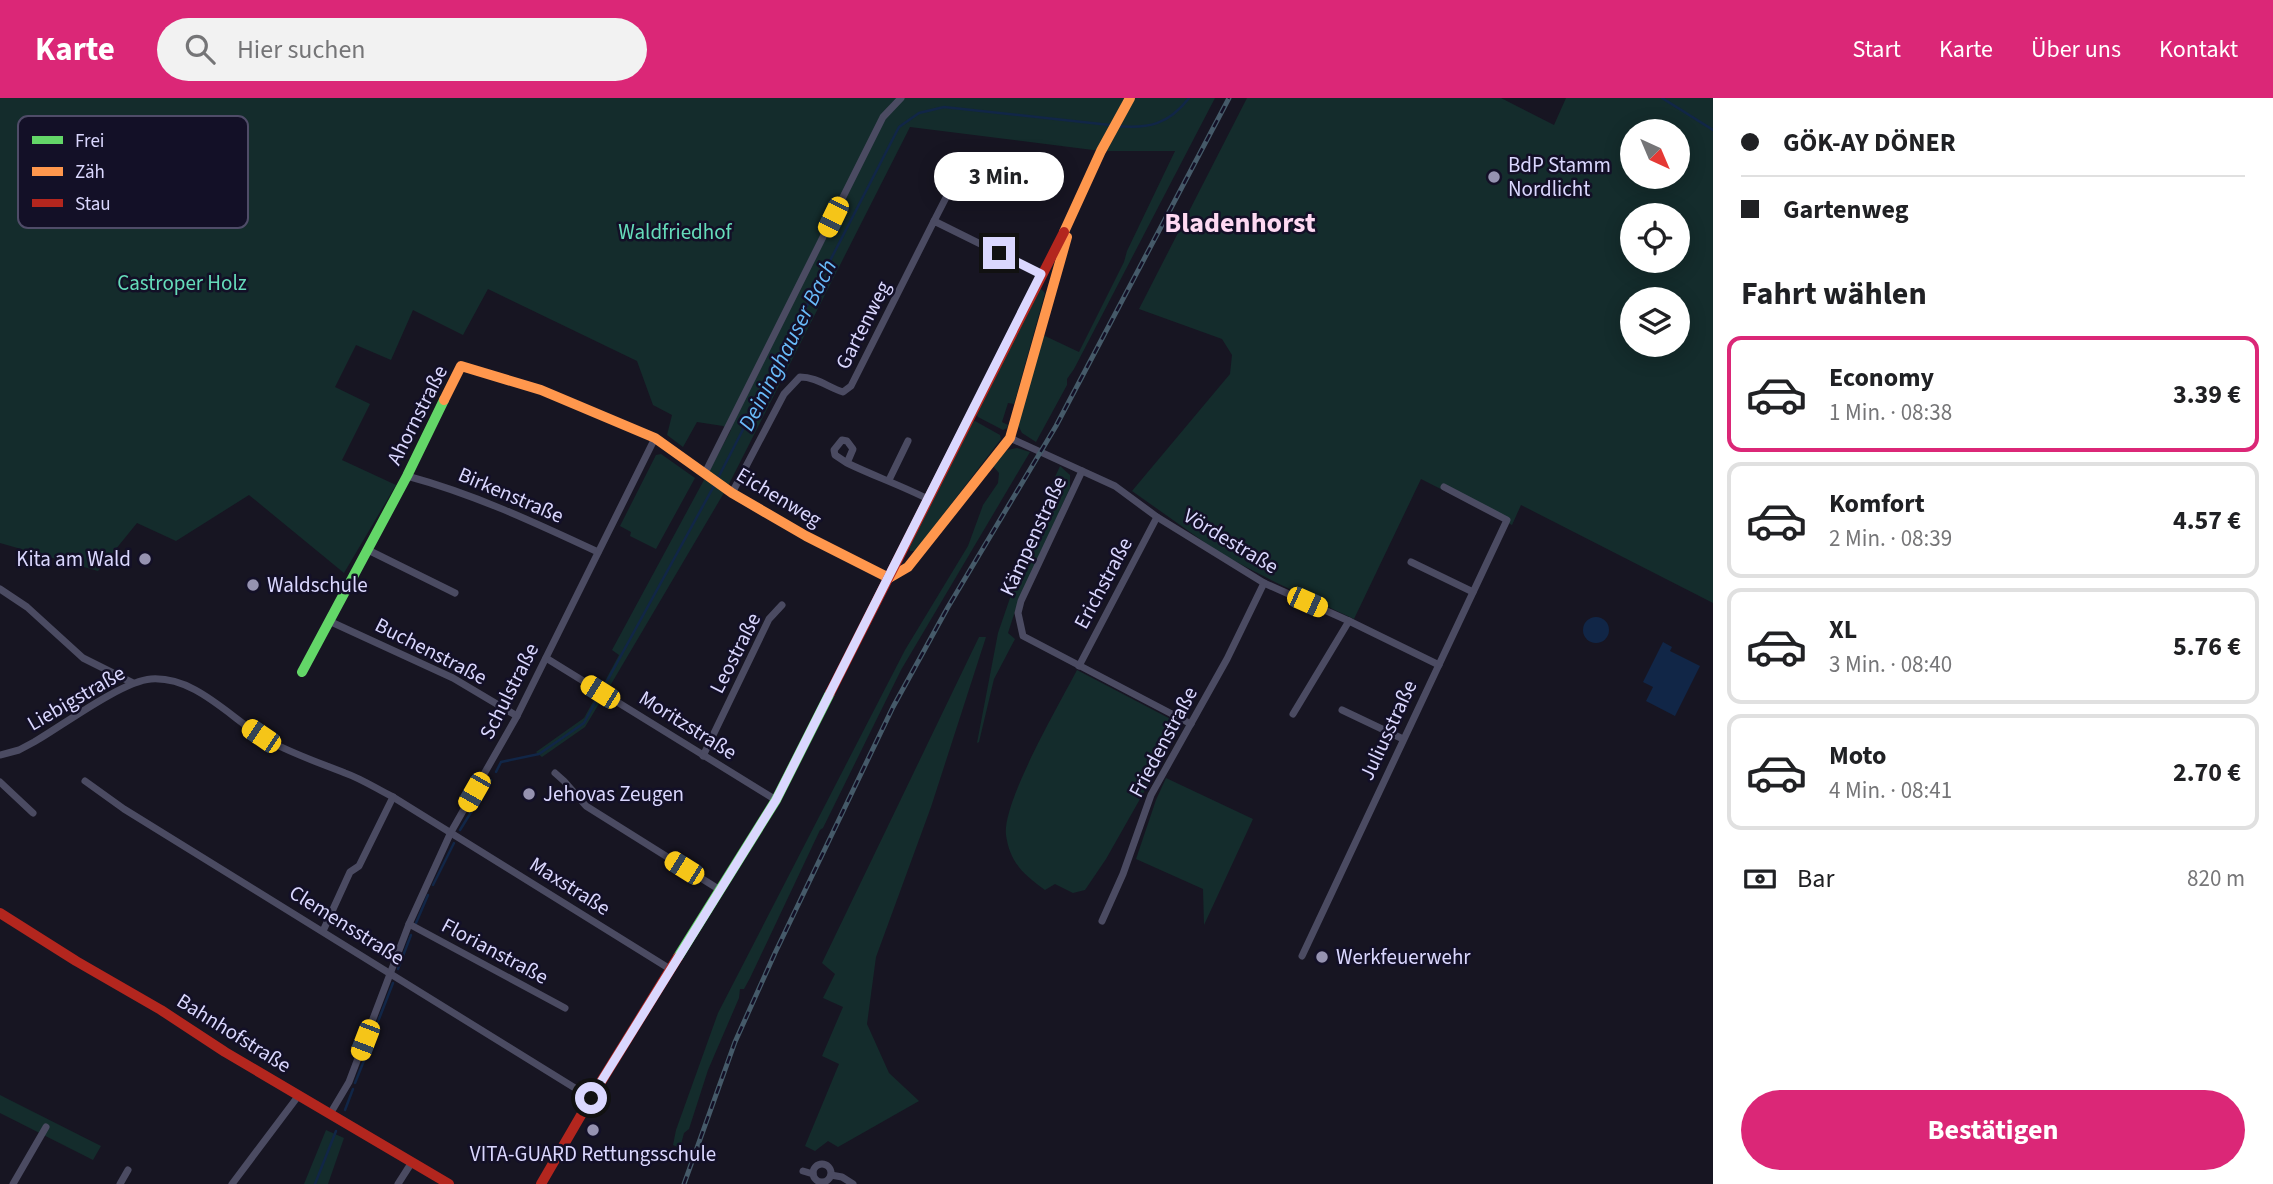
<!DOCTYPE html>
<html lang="de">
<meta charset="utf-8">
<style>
:root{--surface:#fff;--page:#f2f2f2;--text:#202124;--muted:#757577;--line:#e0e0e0;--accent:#db2777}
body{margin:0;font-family:"Source Sans 3",sans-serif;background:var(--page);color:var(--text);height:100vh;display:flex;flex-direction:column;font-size:26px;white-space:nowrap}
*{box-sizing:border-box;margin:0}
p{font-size:23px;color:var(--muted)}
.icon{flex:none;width:38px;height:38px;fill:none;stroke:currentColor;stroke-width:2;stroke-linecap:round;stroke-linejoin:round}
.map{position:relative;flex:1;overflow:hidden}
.side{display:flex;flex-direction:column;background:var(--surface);width:560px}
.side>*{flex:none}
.guide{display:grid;align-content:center;height:154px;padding:0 28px;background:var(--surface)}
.needle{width:46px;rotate:136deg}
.controls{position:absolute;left:1620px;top:21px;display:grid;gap:14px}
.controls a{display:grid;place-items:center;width:70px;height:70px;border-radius:50%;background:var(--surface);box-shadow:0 4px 18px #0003;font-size:35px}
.end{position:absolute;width:32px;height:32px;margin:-16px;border:9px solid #dad7fe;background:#111;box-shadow:0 0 0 4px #111}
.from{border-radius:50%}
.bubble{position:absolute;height:49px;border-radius:24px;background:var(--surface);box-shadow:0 4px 18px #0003;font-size:23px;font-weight:700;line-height:49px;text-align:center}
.car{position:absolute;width:21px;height:42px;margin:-21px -10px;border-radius:9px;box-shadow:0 0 5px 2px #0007;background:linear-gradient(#f5c518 24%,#345 0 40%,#f5c518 0 76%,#345 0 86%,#f5c518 0)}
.guide b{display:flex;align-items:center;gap:24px;height:66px;font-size:26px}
.guide b+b{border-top:2px solid var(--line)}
.guide i{width:18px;height:18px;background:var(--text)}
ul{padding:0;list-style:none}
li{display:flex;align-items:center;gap:21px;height:116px;margin:0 14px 10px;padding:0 14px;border:4px solid var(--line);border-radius:14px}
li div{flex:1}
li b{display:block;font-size:26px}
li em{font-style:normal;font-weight:700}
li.active{border-color:var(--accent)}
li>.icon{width:63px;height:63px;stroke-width:1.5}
h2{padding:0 28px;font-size:32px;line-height:84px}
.pay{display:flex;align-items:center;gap:18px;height:77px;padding:0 28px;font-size:26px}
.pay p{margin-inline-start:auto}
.button{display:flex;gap:14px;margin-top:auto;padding:14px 28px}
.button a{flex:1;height:80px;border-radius:42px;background:var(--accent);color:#fff;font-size:28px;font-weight:700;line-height:80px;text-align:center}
header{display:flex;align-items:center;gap:42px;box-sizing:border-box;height:98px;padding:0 35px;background:var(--accent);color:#fff}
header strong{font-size:33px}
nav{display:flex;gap:38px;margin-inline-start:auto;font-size:24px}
.search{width:490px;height:63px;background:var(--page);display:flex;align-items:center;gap:18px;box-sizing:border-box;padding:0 24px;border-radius:38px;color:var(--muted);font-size:26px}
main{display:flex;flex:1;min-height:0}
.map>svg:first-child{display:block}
</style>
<header>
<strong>Karte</strong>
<div class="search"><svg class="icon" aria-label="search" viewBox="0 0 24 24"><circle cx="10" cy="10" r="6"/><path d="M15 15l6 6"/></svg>Hier suchen</div>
<nav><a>Start</a><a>Karte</a><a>Über uns</a><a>Kontakt</a></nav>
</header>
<main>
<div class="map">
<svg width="1713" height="1086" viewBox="0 0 1713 1086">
<rect width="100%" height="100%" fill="#171522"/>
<!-- green -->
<g fill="#142c2c" fill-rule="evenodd">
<polygon points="0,0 1215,0 1074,271 1067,281 1067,287 1036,344 1022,335 1018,327 1043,237 1079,254 1124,164 1127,153 1175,53 1101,53 910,29 728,388 610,588 604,585 619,557 612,552 731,332 723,328 697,324 683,349 667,337 672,317 653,307 637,263 488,191 463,237 413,212 391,262 356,247 335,289 370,306 342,362 396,387 344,475 249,397 176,443 137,425 98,473 0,445"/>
<path d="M1247,0H1501L1554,27L1566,0H1713V505L1521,407L1512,427L1421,381L1354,521L1277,485L1221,456L1132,393L1230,276L1232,257L1222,241L1139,211ZM1633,33H1678V79H1633ZM1633,117H1678V163H1633ZM1633,201H1678V247H1633Z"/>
<polygon points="1041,191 1045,195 1014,306 1008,305 1002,324 1008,327 1007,330 1003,332 978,319 976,316 1038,193"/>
<polygon points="975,323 1000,337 1001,341 915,453 910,453 909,449 972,324"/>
<polygon points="1017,350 1030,354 901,572 823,730 820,732 750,880 744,891 740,891 739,900 708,972 689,1031 684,1035 680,1050 673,1047 676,1032 718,915 905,552 968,448 983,407 998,385 999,375 993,368 1007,352"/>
<polygon points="661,356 695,380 656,451 630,438 631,434 620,428 656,357"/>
<polygon points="1060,368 1070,377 1070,390 1018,504 1008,535 1015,541 994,581 979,644 977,645 998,535 1041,410"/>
<polygon points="979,539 986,539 931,709 876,859 867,926 889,975 919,1003 838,1049 828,1043 815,1053 805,1048 839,966 822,958 843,909 823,900 835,876 822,865"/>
<path d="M1077,572L1182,627L1106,761L1085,792L1073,795L1055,786L1045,792C1024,777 1010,765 1006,737C1002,704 1060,605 1077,572Z"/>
<polygon points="594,602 600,604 585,629 542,659 536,654 584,620"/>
<polygon points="1166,680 1253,721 1204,827 1203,791 1136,761 1156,702"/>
<polygon points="0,997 101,1048 93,1062 0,1015"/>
<polygon points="326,1032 344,1040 328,1086 304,1086"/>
</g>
<!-- water -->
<g fill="#112647">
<circle cx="1596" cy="532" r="13"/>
<polygon points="1663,544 1672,549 1670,553 1700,568 1675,618 1646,603 1653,589 1643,584"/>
</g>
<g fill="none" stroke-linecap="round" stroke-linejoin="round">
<!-- stream -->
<g stroke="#112647" stroke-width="2.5">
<polyline points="1662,0 1713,32"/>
<path d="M1117,28C1149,31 1169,26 1189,0"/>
<polyline points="718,380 899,29 919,15 944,9 1110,27"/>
<polyline points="606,585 715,386"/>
<polyline points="496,674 501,664 539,656 584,625 597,601"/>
<polyline points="460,732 491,682"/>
<polyline points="433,787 454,745"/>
<polyline points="416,825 428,797"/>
<polyline points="398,871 411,837"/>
<polyline points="372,939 393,885"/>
<polyline points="355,985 369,950"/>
<polyline points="345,1012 353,991"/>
<polyline points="315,1086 336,1033"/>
</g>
<!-- street -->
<g stroke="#4b4b62" stroke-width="7">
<polyline points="934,123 956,80"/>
<polyline points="1010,340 1115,388 1157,419 1264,485 1349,523 1439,567"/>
<path d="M847,365L835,357L834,352L842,342L847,343L853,351L847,365C874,378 900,387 928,401"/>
<polyline points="1082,373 1021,503 1018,515 1023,538 1191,626"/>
<polyline points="705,375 883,19 901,0"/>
<path d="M407,378C474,396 536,425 598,454"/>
<polyline points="889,382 908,343"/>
<path d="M732,395L784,296L800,279C816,279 828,289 843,294L851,288L934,123L1041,176"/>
<polyline points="368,452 455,495"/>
<polyline points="1411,464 1473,494"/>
<polyline points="0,491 27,509 83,560 133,585"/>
<polyline points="329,523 453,580 517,618"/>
<polyline points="546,560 776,702"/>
<polyline points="1079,568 1157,419"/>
<polyline points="1342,612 1403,641"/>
<polyline points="1293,616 1349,523"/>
<path d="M0,657L19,652L34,644C62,628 122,583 151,581C198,578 233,624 271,644C296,657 320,665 345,675C362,681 377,691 393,699L670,871"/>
<polyline points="703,658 769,521 782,507"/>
<polyline points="555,675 564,683 586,708 720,792"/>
<polyline points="85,683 124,711 591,1000"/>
<polyline points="0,684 33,715"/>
<polyline points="1102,823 1123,776 1151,697 1227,561 1264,485"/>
<polyline points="409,826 565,910"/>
<polyline points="323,833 350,774 359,768 393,699"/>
<polyline points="1302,858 1507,422 1444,389"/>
<polyline points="330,1016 349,984 409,826 451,734 517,618 655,340"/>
<circle cx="822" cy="1075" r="9"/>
<polyline points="803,1073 813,1076"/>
<polyline points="831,1077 842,1079 853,1086"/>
<polyline points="13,1086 46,1029"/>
<polyline points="120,1086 128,1072"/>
<polyline points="232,1086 299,997"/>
<polyline points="398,1086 412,1064"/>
</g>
<!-- fast -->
<g stroke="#63d668" stroke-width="10">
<polyline points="302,574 407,378 444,302"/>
<polyline points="678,859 776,702 830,595"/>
</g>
<!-- slow -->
<g stroke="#ff974d" stroke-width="10">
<polyline points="1064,134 1101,53 1130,0"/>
<polyline points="444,302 461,268 541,292 655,340 732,395 806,438 889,480"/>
<polyline points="889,480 908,469 1010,340 1067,139"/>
</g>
<!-- jam -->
<g stroke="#b3261e" stroke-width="10">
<polyline points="830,595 1064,134"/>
<polyline points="0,815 76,863 161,912 225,954 449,1086"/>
<polyline points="541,1086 591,1000 678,859"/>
</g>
<defs>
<polyline id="rail" points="684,1086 735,944 775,855 893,609 948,509 1056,328 1229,0"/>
</defs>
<!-- rail casing -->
<use href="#rail" stroke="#455a69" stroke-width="5"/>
<!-- rail -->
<use href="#rail" stroke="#131027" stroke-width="2.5" stroke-dasharray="8" stroke-linecap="butt"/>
</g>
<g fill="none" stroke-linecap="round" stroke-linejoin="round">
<!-- route -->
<polyline stroke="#dad7fe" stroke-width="9" points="591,1000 776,702 1041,176 999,155"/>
</g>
<!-- markers -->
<g fill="#9693b1" stroke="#131027" stroke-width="2.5">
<circle cx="1494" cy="79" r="7"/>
<circle cx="145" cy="461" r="7"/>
<circle cx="253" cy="487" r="7"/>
<circle cx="529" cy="696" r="7"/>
<circle cx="1322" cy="859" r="7"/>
<circle cx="593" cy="1032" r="7"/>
</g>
<g text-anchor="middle" stroke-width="5" stroke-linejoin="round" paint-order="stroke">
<!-- poi labels -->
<g font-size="21" fill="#dad7fe" stroke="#131027" text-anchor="start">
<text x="1508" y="74">BdP Stamm<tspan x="1508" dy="24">Nordlicht</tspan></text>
<text x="131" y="468" text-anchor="end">Kita am Wald</text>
<text x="267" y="494">Waldschule</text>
<text x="543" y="703">Jehovas Zeugen</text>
<text x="1336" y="866">Werkfeuerwehr</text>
<text x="593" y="1063" text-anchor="middle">VITA-GUARD Rettungsschule</text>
</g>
<!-- park labels -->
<g font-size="21" fill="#65dcba" stroke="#131027">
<text x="675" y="141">Waldfriedhof</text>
<text x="182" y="192">Castroper Holz</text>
</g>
<!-- street labels -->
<g font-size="21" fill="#dad7fe" stroke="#131027">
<text transform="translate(863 227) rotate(-63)" y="7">Gartenweg</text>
<text transform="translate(417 317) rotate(-63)" y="7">Ahornstraße</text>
<text transform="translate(511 397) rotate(23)" y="7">Birkenstraße</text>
<text transform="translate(779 399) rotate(31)" y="7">Eichenweg</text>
<text transform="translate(1033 438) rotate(-65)" y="7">Kämpenstraße</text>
<text transform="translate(1231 443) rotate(31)" y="7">Vördestraße</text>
<text transform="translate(1103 485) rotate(-62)" y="7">Erichstraße</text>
<text transform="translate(431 553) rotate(27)" y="7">Buchenstraße</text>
<text transform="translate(735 555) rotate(-63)" y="7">Leostraße</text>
<text transform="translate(509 593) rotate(-63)" y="7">Schulstraße</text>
<text transform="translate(76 600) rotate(-30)" y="7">Liebigstraße</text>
<text transform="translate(688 627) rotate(32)" y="7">Moritzstraße</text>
<text transform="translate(1388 632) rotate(-65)" y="7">Juliusstraße</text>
<text transform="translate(1163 644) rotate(-62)" y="7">Friedenstraße</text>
<text transform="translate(570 788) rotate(32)" y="7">Maxstraße</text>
<text transform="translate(347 827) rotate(32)" y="7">Clemensstraße</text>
<text transform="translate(495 853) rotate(28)" y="7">Florianstraße</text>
<text transform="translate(234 935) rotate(32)" y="7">Bahnhofstraße</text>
</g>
<!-- water labels -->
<g font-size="23" font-style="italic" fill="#69bbfa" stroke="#131027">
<text transform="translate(787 247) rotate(-63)" y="8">Deininghauser Bach</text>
</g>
<!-- district labels -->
<g font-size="28" font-weight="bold" fill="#fed9f2" stroke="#131027">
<text x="1240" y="134">Bladenhorst</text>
</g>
</g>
<!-- legend -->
<rect x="18" y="18" width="230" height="112" rx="10" fill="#131027" stroke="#4f4c68" stroke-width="2"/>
<rect x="32" y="38" width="31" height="8" fill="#63d668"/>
<rect x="32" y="69" width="31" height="9" fill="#ff974d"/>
<rect x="32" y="101" width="31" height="8" fill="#b3261e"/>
<g font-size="19" fill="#dad7fe">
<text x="75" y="49">Frei</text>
<text x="75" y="80">Zäh</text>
<text x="75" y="112">Stau</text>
</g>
</svg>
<div class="controls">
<a><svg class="needle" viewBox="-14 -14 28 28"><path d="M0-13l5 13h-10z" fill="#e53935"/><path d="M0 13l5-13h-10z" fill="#757577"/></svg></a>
<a><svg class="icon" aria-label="locate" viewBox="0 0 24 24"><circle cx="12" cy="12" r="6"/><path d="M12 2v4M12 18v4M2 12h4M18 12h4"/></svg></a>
<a><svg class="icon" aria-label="layers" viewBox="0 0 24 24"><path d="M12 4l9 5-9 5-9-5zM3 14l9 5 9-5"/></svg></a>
</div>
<i class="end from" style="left:591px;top:1000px"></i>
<i class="end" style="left:999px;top:155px"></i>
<div class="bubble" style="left:934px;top:54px;width:130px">3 Min.</div>
<i class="car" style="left:833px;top:119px;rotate:206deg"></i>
<i class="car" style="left:1307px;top:504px;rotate:114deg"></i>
<i class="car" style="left:600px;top:594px;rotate:302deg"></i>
<i class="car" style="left:261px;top:638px;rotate:304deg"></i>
<i class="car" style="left:474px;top:694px;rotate:210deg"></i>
<i class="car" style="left:684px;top:770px;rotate:302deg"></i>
<i class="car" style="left:365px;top:942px;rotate:201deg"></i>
</div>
<section class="side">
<div class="guide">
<b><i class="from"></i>GÖK-AY DÖNER</b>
<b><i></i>Gartenweg</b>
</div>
<h2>Fahrt wählen</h2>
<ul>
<li class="active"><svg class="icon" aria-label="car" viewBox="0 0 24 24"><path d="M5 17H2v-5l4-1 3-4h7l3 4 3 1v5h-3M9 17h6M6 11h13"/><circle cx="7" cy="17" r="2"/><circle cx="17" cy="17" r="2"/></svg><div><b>Economy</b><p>1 Min. · 08:38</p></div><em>3.39 €</em></li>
<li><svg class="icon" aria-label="car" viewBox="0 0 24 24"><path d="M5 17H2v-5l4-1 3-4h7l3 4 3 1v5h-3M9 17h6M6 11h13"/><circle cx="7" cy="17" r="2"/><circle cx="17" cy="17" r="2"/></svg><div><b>Komfort</b><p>2 Min. · 08:39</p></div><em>4.57 €</em></li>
<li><svg class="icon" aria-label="car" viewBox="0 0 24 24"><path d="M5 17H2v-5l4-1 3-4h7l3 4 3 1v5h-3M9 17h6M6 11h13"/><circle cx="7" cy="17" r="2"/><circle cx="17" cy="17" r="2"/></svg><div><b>XL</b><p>3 Min. · 08:40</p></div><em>5.76 €</em></li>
<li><svg class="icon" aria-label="car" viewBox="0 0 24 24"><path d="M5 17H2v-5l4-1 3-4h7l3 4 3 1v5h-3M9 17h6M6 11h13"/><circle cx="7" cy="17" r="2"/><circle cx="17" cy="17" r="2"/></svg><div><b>Moto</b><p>4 Min. · 08:41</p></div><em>2.70 €</em></li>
</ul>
<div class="pay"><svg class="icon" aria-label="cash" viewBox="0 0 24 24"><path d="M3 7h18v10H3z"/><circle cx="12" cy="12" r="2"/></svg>Bar<p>820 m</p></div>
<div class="button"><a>Bestätigen</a></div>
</section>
</main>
